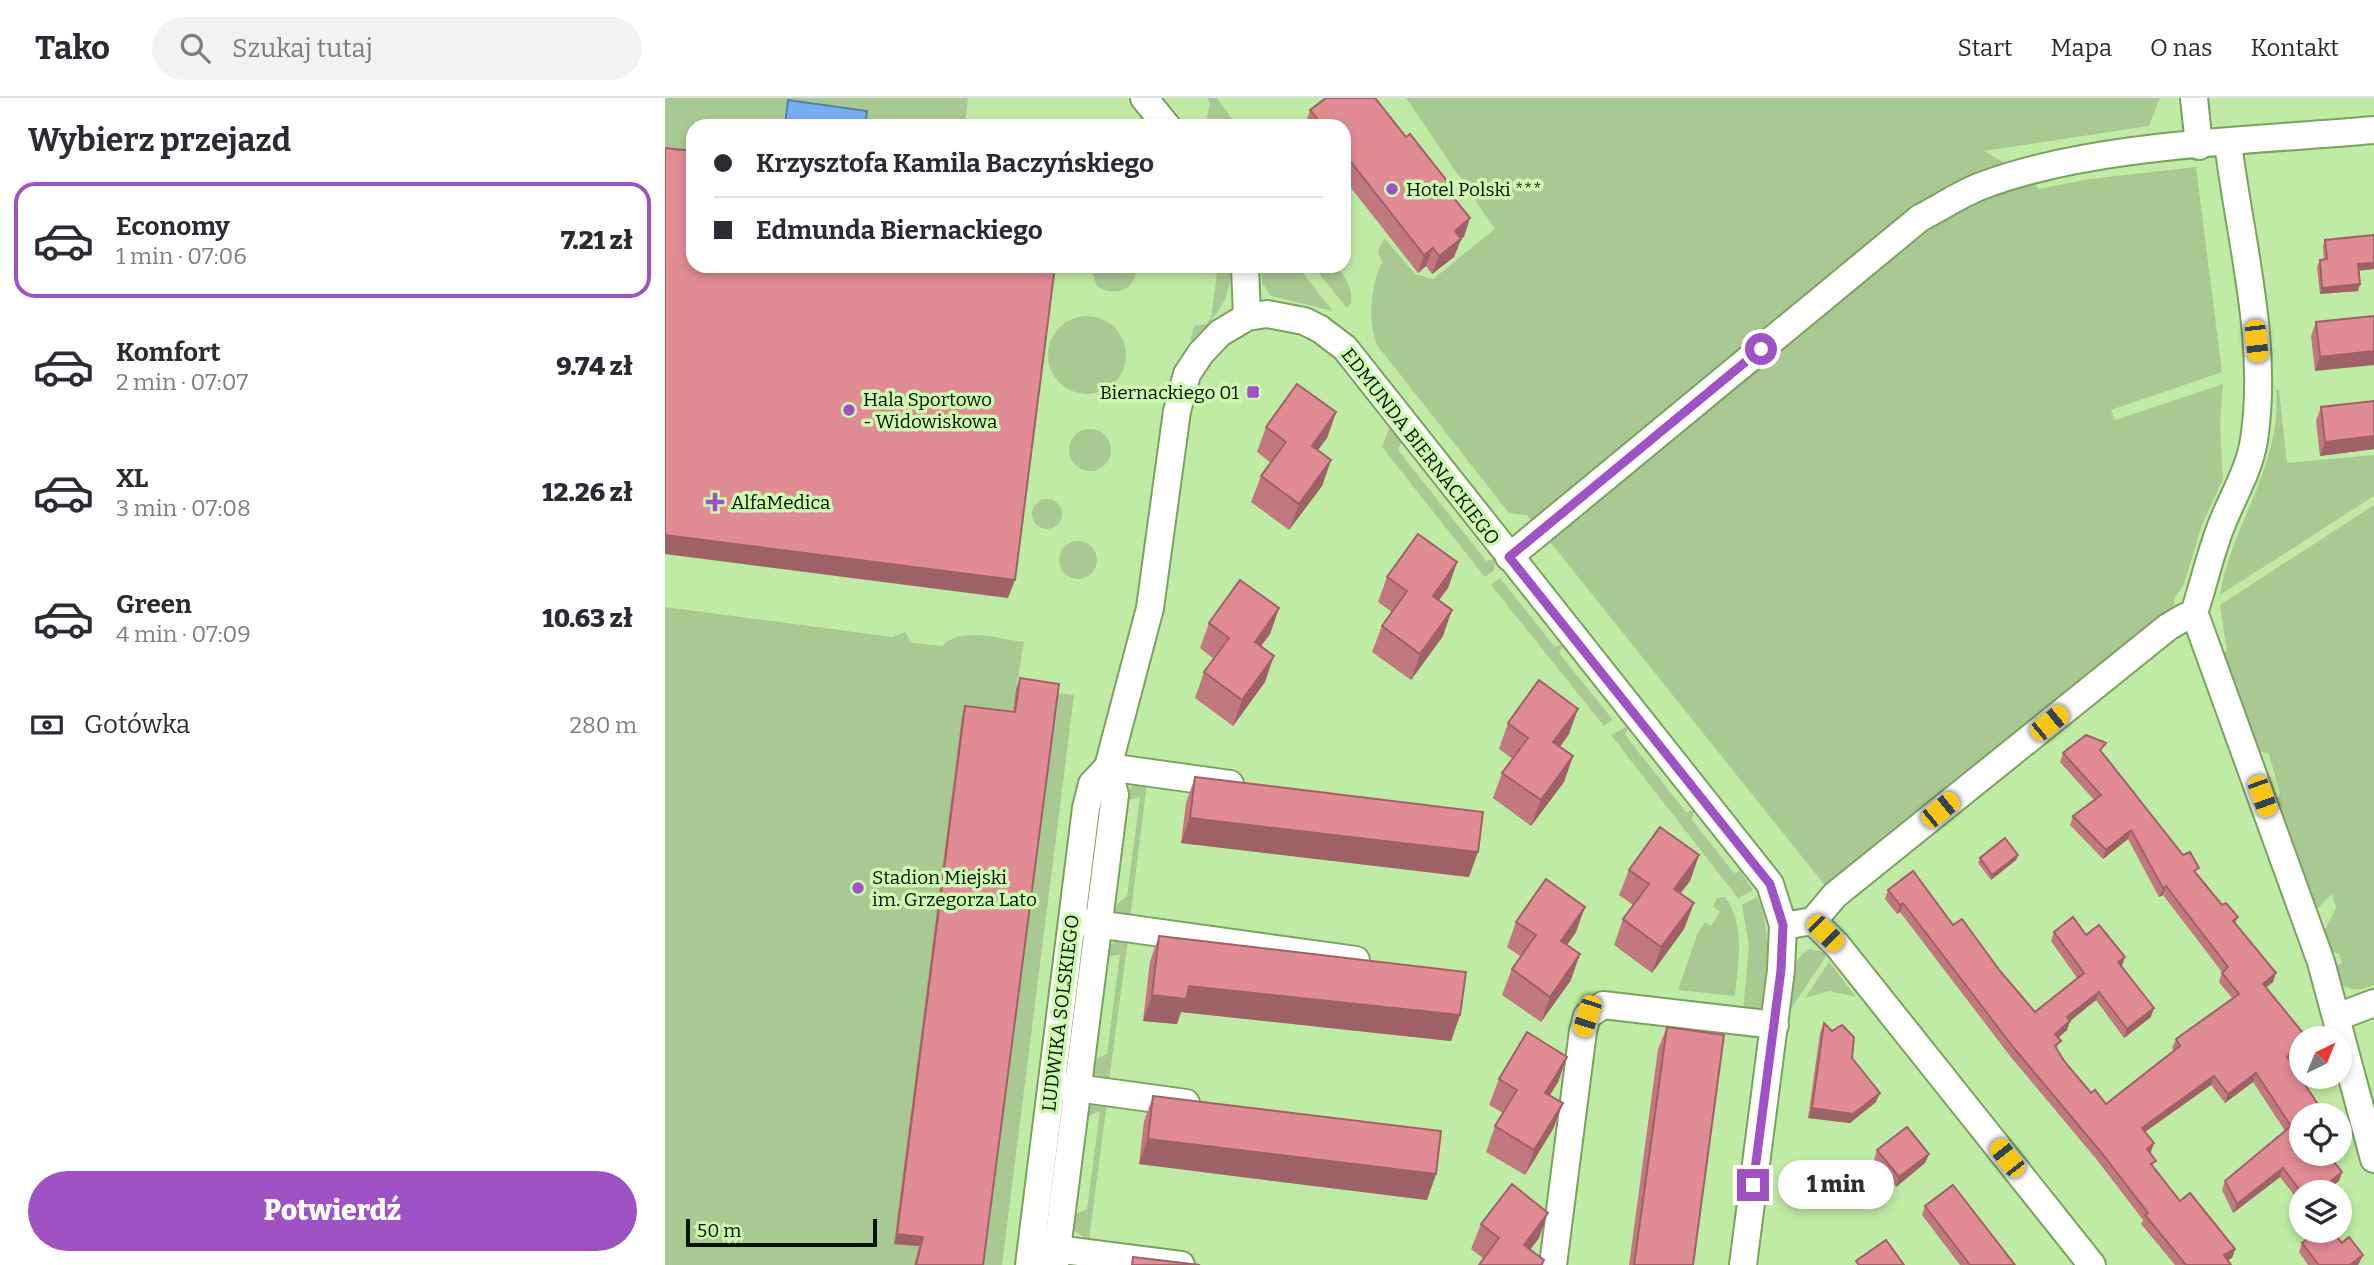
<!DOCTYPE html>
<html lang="pl">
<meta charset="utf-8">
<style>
:root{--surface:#fff;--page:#f2f2f3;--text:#2b2b33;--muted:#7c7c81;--line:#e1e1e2;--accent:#9f52c4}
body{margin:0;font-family:Bitter,serif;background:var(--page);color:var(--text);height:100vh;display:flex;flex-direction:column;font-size:26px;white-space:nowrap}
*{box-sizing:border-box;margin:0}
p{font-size:23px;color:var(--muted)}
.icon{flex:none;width:38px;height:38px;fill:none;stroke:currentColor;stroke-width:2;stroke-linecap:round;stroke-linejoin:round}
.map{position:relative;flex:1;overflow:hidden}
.sheet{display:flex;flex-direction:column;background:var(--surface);width:665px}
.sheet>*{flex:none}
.guide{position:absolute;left:21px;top:21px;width:665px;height:154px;border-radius:21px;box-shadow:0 4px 10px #0003;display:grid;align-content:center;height:154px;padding:0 28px;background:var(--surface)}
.needle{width:46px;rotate:43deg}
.tools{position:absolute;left:1624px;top:928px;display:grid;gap:14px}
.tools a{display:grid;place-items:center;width:63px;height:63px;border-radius:50%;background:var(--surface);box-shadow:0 4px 10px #0003;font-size:35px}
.scale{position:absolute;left:21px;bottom:18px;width:191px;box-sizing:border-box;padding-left:7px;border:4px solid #051200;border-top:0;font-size:19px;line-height:24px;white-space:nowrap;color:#051200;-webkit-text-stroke:5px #cdf9b1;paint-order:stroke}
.end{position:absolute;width:32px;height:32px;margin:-16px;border:9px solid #9f52c4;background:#fff;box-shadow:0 0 0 4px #fff}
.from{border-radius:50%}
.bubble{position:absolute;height:49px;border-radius:24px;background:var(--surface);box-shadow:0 4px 10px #0003;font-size:23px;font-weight:800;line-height:49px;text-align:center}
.car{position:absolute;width:21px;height:42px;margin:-21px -10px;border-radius:9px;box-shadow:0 0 5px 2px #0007;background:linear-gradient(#f5c518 24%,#345 0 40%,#f5c518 0 76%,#345 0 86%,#f5c518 0)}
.guide b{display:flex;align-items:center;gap:24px;height:66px;font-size:26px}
.guide b+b{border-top:2px solid var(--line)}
.guide i{width:18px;height:18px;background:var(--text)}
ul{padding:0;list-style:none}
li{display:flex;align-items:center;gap:21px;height:116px;margin:0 14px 10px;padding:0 14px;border:4px solid transparent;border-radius:21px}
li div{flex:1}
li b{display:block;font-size:26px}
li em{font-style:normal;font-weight:800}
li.on{border-color:var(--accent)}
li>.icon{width:63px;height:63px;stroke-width:1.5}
h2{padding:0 28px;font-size:32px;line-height:84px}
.pay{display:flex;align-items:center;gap:18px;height:77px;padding:0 28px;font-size:26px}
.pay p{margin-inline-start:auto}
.action{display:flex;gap:14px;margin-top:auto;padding:14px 28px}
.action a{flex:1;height:80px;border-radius:42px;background:var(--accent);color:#fff;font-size:28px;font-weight:800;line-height:80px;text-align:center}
header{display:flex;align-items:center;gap:42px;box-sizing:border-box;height:98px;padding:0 35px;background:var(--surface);border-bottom:2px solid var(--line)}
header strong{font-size:33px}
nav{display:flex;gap:38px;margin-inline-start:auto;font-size:24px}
.search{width:490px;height:63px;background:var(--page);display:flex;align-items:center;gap:18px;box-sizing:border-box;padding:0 24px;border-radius:38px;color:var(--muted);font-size:26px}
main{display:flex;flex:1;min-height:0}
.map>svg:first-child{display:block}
</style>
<header>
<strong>Tako</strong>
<div class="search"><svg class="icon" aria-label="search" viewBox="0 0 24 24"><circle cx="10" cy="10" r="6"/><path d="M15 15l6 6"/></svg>Szukaj tutaj</div>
<nav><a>Start</a><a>Mapa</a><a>O nas</a><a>Kontakt</a></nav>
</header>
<main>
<section class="sheet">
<h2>Wybierz przejazd</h2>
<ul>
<li class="on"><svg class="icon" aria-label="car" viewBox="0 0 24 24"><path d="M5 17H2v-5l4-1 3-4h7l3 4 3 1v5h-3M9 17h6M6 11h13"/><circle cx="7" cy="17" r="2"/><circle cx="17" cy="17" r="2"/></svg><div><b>Economy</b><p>1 min · 07:06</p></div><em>7.21 zł</em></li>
<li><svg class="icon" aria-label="car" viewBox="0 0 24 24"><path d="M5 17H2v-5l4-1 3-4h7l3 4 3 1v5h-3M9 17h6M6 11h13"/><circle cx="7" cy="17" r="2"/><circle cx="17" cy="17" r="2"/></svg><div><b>Komfort</b><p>2 min · 07:07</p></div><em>9.74 zł</em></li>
<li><svg class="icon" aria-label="car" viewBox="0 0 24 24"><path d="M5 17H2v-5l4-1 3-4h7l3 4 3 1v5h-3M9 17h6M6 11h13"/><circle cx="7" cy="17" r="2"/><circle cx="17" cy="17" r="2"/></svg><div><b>XL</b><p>3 min · 07:08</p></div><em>12.26 zł</em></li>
<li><svg class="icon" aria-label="car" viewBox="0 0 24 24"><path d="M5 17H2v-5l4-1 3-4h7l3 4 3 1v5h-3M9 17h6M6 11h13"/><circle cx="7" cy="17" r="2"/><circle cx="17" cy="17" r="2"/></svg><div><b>Green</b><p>4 min · 07:09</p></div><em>10.63 zł</em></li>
</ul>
<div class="pay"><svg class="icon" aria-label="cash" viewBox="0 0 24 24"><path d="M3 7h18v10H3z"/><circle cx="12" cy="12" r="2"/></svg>Gotówka<p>280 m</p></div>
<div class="action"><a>Potwierdź</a></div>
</section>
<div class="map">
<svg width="1709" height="1167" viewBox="0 0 1709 1167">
<rect width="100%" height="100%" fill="#c0eba4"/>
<!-- green -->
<g fill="#a8c992">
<polygon points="0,0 303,0 300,28 28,28 28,72 0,69"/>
<polygon points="543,0 552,0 572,28 540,28 545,6"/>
<path d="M741,0H1495L1484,28L1319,53L1369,82L1373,91L1425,81L1531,69L1557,274L1446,312L1450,322L1558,286L1555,327L1558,381L1537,427L1519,486L1509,500L1512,533L1174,805L890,450L862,417L844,415L712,247C702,223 706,187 717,164L713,153L719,140L750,176L768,181L830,131Z"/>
<path d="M425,168H471C472,192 450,200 432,188Z"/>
<path d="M553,168H565C568,202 548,222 525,244L529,228L541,226L546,220Z"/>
<polygon points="597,168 632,168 668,213 606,198 597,185"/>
<path d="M648,168H671C681,181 688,189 686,205L682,210Z"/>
<circle cx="422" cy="257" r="39"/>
<path d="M1611,292H1614L1622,365L1709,357V398L1555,497C1566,427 1618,366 1611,292Z"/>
<polygon points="725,328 737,343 733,352 821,463 830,461 829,472 820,479 717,349"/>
<circle cx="425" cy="352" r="21"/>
<circle cx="382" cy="416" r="15"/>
<path d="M1709,407V887C1695,892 1688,894 1675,885L1670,868L1677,865L1674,856L1664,853L1660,831L1671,810L1667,796L1651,812L1611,702L1615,696L1604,656L1594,653L1555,555L1562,553L1555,507Z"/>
<circle cx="413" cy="462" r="19"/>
<polygon points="835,480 889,548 898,547 894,555 948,622 939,628 826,487"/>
<path d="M0,509L227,539L240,534L247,545L277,548C297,528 333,541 359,544L351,590L409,597L337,1167H0Z"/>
<polygon points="963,628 960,637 1021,714 1030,712 1026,721 1069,775 1075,773 1088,792 1073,800 946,637"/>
<polygon points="482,684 465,822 451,815 448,809 462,798 475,699 466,702 460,695 469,687"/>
<path d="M1060,799C1081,826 1073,867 1070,898L1013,892L1032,837L1040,824L1046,828L1055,814L1048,808L1052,800Z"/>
<path d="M1092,799C1109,835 1100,876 1096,914H1078L1084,847L1077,807Z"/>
<polygon points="452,842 463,842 444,983 427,975 428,962 442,956 455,856 443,859 440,852"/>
<path d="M1145,851L1163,855L1121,918C1124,894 1122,863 1145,851Z"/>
<polygon points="1164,864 1191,899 1164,893 1140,900"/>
<polygon points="442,1005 424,1141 422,1141 407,1131 408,1117 422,1111 435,1013 421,1019 421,1010 429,1006"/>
</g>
<!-- water -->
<polygon fill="#76aef1" stroke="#547fa9" stroke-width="2" points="123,2 202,13 200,28 120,28"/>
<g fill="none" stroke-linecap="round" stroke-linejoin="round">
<defs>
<g id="minor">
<polyline points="479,0 502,28"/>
<polyline points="1529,0 1534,48"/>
<polyline points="580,168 582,219"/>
<path d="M844,459L1255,120C1275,110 1295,96 1316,88C1428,45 1588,43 1709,32"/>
<polyline points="1528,518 1532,522 1656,864 1709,1061"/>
<path d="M1528,518C1538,489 1544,460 1555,431C1566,401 1584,374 1589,342C1604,244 1575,142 1563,45"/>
<polyline points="443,669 565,686"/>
<polyline points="1148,823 1170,797 1503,529 1520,519 1528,518"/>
<polyline points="417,824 691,862"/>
<polyline points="1130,826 1148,823 1172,847 1427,1167"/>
<polyline points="1672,919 1709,905"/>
<polyline points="397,988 521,1005"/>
<polyline points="375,1149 516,1167"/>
<polyline points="364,1167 421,710 427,686 443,669"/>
<polyline points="390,1167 450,697 443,669 485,510 512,313 522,276 536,255 555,235 582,219 602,216 639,223 655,231 680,250 1105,786 1118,827 1116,872 1078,1167"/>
<polyline points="888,1167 918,933 922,918 938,907 1110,927"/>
</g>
</defs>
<!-- minor casing -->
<use href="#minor" stroke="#7aa25e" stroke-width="30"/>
<!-- minor -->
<use href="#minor" stroke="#fff" stroke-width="26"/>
</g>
<!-- wall -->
<g fill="#c2787f">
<polygon points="661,0 710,0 741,39 745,36 782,83 780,89 805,120 789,159 767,176 761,168 753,175 679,81 679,28 640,28 645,12"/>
<polygon points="1660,142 1709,171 1694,172 1693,193 1655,196 1652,169 1655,162 1659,162 1658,148"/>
<polygon points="1709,218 1650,273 1646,238 1651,224"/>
<polygon points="1709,303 1709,351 1655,358 1651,323 1656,309"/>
<polygon points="671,314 662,340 653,352 666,362 657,388 624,432 586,404 596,378 606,365 592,354 601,329"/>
<polygon points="792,464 783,490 774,502 778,538 746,582 707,554 717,528 727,514 713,504 722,479"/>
<polygon points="614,510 605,536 596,548 600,584 568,628 530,600 539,574 549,561 535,550 544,525"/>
<polygon points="355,580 318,1167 249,1167 254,1148 229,1146 297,618 300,608 348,614 351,590"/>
<polygon points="843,625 904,636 895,649 908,658 899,684 866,728 828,700 837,675 848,661 834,651"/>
<polygon points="1398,655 1437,655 1557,807 1573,819 1570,826 1608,884 1601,889 1636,940 1636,953 1624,963 1636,1017 1636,1055 1677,1074 1674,1083 1669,1087 1636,1094 1636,1106 1615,1079 1568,1115 1557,1092 1560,1083 1620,1033 1588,984 1560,1005 1546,987 1480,1034 1486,1054 1485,1055 1488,1069 1515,1103 1570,1151 1567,1160 1563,1162 1566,1167 1510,1167 1476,1126 1478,1122 1432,1062 1345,958 1235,814 1232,816 1220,801 1223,792 1288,827 1335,873 1370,914 1412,880 1386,843 1389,834 1421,837 1457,868 1486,919 1459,940 1431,902 1405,923 1402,932 1393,940 1392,952 1399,963 1426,995 1441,1006 1509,953 1507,950 1511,941 1567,900 1554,884 1557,874 1498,797 1494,799 1463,741 1438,761 1405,727 1408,718 1429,702 1395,664"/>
<polygon points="530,679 804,779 516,745 521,705"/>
<polygon points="1034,757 1025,783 1015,795 1029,805 1019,831 987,875 949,847 958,821 968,807 954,797 964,772"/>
<polygon points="1353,757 1351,762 1326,782 1313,765 1315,760"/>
<polygon points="851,824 911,834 902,847 906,882 876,924 837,897 847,871 856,859 842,849"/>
<polygon points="494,838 795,917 786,943 516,914 512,926 478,923 485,863"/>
<polygon points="1159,925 1187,960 1211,1004 1185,1025 1143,1020 1155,935"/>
<polygon points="1002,929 1028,1167 964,1167 993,951"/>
<polygon points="902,959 893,984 885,997 898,1005 888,1031 860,1077 821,1054 830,1028 838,1015 824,1007 834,981"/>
<polygon points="488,998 771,1076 762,1102 474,1066 479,1023"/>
<polygon points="1212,1052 1264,1056 1260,1065 1231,1089 1209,1062"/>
<polygon points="1260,1108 1350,1167 1295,1167 1257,1117"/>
<polygon points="816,1126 874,1140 865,1152 879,1162 878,1167 814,1167 819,1161 806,1151"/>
<polygon points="1637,1145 1677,1145 1698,1157 1693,1167 1643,1167 1634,1154"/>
</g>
<!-- shaded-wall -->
<g fill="#9e6168">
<polygon points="805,120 799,139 786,148 796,141 789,159 767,176 774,158 790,133"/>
<polygon points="768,150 761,168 753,175 759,157"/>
<polygon points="1709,165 1709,171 1691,173 1693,166"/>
<polygon points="1695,186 1693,193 1655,196 1657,190"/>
<polygon points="1709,253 1709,267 1650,273 1655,259"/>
<polygon points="671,314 662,340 637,373 647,348"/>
<polygon points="1709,338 1709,351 1655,358 1660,344"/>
<polygon points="666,362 657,388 624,432 634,406"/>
<polygon points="0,437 350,482 343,500 0,456"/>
<polygon points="792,464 783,490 758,523 768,498"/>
<polygon points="614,510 605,536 580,569 590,544"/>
<polygon points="787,512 778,538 746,582 755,556"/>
<polygon points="609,558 600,584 568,628 577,602"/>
<polygon points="913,611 904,636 879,670 888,644"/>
<polygon points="908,658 899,684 866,728 876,702"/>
<polygon points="525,720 813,754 804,779 516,745"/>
<polygon points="1466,732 1463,741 1438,761 1441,752"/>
<polygon points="1034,757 1025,783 1000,816 1009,791"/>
<polygon points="1353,757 1351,762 1326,782 1327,777"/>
<polygon points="1501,788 1498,797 1494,799 1498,790"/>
<polygon points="1029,805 1019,831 987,875 996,849"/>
<polygon points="1238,805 1235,814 1232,816 1235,807"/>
<polygon points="920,809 911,834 887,869 896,843"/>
<polygon points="915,856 906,882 876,924 885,899"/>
<polygon points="1460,859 1457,868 1450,873 1453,864"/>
<polygon points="1611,875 1608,884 1594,895 1598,886"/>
<polygon points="524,888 795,917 786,943 516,914 512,926 478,923 487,897"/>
<polygon points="1434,894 1431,902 1399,928 1402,919"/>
<polygon points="1489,910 1486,919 1459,940 1462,931"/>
<polygon points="1405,923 1402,932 1387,945 1390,936"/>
<polygon points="1636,947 1636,953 1618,968 1622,959"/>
<polygon points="902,959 893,984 871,1020 880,995"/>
<polygon points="1591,975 1588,984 1560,1005 1563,996"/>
<polygon points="1549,978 1546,987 1474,1038 1477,1030"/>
<polygon points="1215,995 1211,1004 1185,1025 1143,1020 1147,1010"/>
<polygon points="898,1005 888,1031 860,1077 869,1052"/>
<polygon points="483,1041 771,1076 762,1102 474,1066"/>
<polygon points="1489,1045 1486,1054 1478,1060 1482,1051"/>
<polygon points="1264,1056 1260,1065 1231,1089 1234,1079"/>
<polygon points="1618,1070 1615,1079 1568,1115 1572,1106"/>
<polygon points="1677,1074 1674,1083 1662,1092 1666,1083"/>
<polygon points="883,1115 874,1140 853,1167 859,1147"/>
<polygon points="232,1136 258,1139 254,1148 229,1146"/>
<polygon points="1570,1151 1567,1160 1556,1166 1559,1157"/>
<polygon points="1698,1157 1693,1167 1685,1167"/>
</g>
<!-- building -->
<g fill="#e18b94" stroke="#9e6168" stroke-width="2">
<polygon points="661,0 710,0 741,39 745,36 782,83 778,87 805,120 790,133 796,141 774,158 768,150 759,157 679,55 679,28 658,28 645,12"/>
<polygon points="0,50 28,53 28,168 390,168 350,482 0,437"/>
<polygon points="1709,137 1709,165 1693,166 1695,186 1657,190 1655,162 1662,161 1660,142"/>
<polygon points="1709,218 1709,253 1655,259 1651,224"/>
<polygon points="632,286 671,314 647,348 666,362 634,406 596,378 621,344 601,329"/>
<polygon points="1709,303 1709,338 1660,344 1656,309"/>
<polygon points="753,436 792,464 768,498 787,512 755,556 717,528 742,493 722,479"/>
<polygon points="575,482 614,510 590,544 609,558 577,602 539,574 564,540 544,525"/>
<polygon points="355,580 394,586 318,1167 251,1167 258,1139 232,1136 300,608 350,614"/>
<polygon points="874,582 913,611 888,644 908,658 876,702 837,675 863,640 843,625"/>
<polygon points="1421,637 1441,645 1435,652 1518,757 1525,754 1534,770 1529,773 1557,807 1561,805 1573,819 1568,823 1611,875 1598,886 1642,940 1636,940 1636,947 1622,959 1660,1017 1636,1017 1636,1055 1662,1055 1677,1074 1666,1083 1672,1091 1669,1094 1636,1094 1618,1070 1572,1106 1560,1083 1626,1028 1591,975 1563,996 1549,978 1477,1030 1489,1045 1482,1051 1491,1063 1486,1066 1515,1103 1525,1095 1570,1151 1559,1157 1566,1167 1521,1167 1480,1117 1483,1115 1435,1053 1348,949 1238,805 1235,807 1223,792 1248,773 1288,827 1297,821 1335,873 1370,914 1419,875 1389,834 1408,819 1421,837 1434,827 1460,859 1453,864 1489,910 1462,931 1434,894 1402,919 1405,923 1390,936 1396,943 1390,948 1399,963 1426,995 1430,992 1441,1006 1515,948 1511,941 1574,896 1557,875 1563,869 1501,788 1498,790 1466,732 1441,752 1408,718 1436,697 1398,655"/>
<polygon points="530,679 818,714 813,754 525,720"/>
<polygon points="995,729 1034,757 1009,791 1029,805 996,849 958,821 984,786 964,772"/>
<polygon points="1340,740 1353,757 1327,777 1315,760"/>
<polygon points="881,781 920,809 896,843 915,856 885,899 847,871 871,837 851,824"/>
<polygon points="494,838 801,874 795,917 524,888 521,901 487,897"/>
<polygon points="1159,925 1167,933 1177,927 1189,939 1187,960 1215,995 1188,1016 1147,1010"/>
<polygon points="1002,929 1059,937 1028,1167 969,1167"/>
<polygon points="862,934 902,959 880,995 898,1005 869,1052 830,1028 852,992 834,981"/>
<polygon points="488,998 776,1033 771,1076 483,1041"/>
<polygon points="1242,1029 1264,1056 1234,1079 1212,1052"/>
<polygon points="847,1086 883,1115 859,1147 879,1162 876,1167 814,1167 834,1140 816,1126"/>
<polygon points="1288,1087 1350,1167 1305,1167 1260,1108"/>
<polygon points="1653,1132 1666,1132 1677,1145 1684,1139 1698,1157 1685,1167 1654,1167 1637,1145"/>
<polygon points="1221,1142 1239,1167 1194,1167 1191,1163"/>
<polygon points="468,1159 535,1167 467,1167"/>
</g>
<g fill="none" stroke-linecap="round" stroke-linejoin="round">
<!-- route -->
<polyline stroke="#9f52c4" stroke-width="9" points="1088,1087 1116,872 1118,827 1105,786 844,459 1096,251"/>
</g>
<!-- markers -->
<g fill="#9f52c4" stroke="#cdf9b1" stroke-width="2.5">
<circle cx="727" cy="91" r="7"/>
<rect x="581" y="287" width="14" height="14" rx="3.5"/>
<circle cx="184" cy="312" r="7"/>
<path d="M46.5 393.5h7v7h7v7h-7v7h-7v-7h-7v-7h7z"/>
<circle cx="193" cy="790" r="7"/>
</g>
<g text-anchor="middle" stroke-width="7" stroke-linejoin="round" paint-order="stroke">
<!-- poi labels -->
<g font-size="19" fill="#051200" stroke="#cdf9b1" text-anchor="start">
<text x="741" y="98">Hotel Polski ***</text>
<text x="574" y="301" text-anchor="end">Biernackiego 01</text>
<text x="198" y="308">Hala Sportowo<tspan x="198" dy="22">- Widowiskowa</tspan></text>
<text x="66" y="411">AlfaMedica</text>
<text x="207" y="786">Stadion Miejski<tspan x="207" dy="22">im. Grzegorza Lato</tspan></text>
</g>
<!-- street labels -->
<g font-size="19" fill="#051200" stroke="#cdf9b1">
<text transform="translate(756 348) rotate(52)" y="7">EDMUNDA BIERNACKIEGO</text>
<text transform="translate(395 915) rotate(-83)" y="7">LUDWIKA SOLSKIEGO</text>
</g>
</g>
</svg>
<div class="tools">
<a><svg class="needle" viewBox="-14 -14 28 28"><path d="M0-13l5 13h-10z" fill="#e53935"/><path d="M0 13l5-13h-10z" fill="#7c7c81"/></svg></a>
<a><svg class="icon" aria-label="locate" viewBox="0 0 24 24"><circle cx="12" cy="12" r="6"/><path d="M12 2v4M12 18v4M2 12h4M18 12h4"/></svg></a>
<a><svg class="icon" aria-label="layers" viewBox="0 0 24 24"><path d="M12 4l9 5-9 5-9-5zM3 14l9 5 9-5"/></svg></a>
</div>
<div class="scale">50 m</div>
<i class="end from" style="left:1096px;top:251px"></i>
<i class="end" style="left:1088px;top:1087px"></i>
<div class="bubble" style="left:1113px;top:1062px;width:116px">1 min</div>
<i class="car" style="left:1591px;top:243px;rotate:174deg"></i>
<i class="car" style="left:1384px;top:625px;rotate:51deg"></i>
<i class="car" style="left:1597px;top:698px;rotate:160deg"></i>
<i class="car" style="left:1275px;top:712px;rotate:51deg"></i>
<i class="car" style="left:1160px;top:835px;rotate:135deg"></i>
<i class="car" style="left:922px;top:918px;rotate:198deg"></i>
<i class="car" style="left:1342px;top:1060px;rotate:322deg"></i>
<div class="guide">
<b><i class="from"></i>Krzysztofa Kamila Baczyńskiego</b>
<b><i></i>Edmunda Biernackiego</b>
</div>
</div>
</main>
